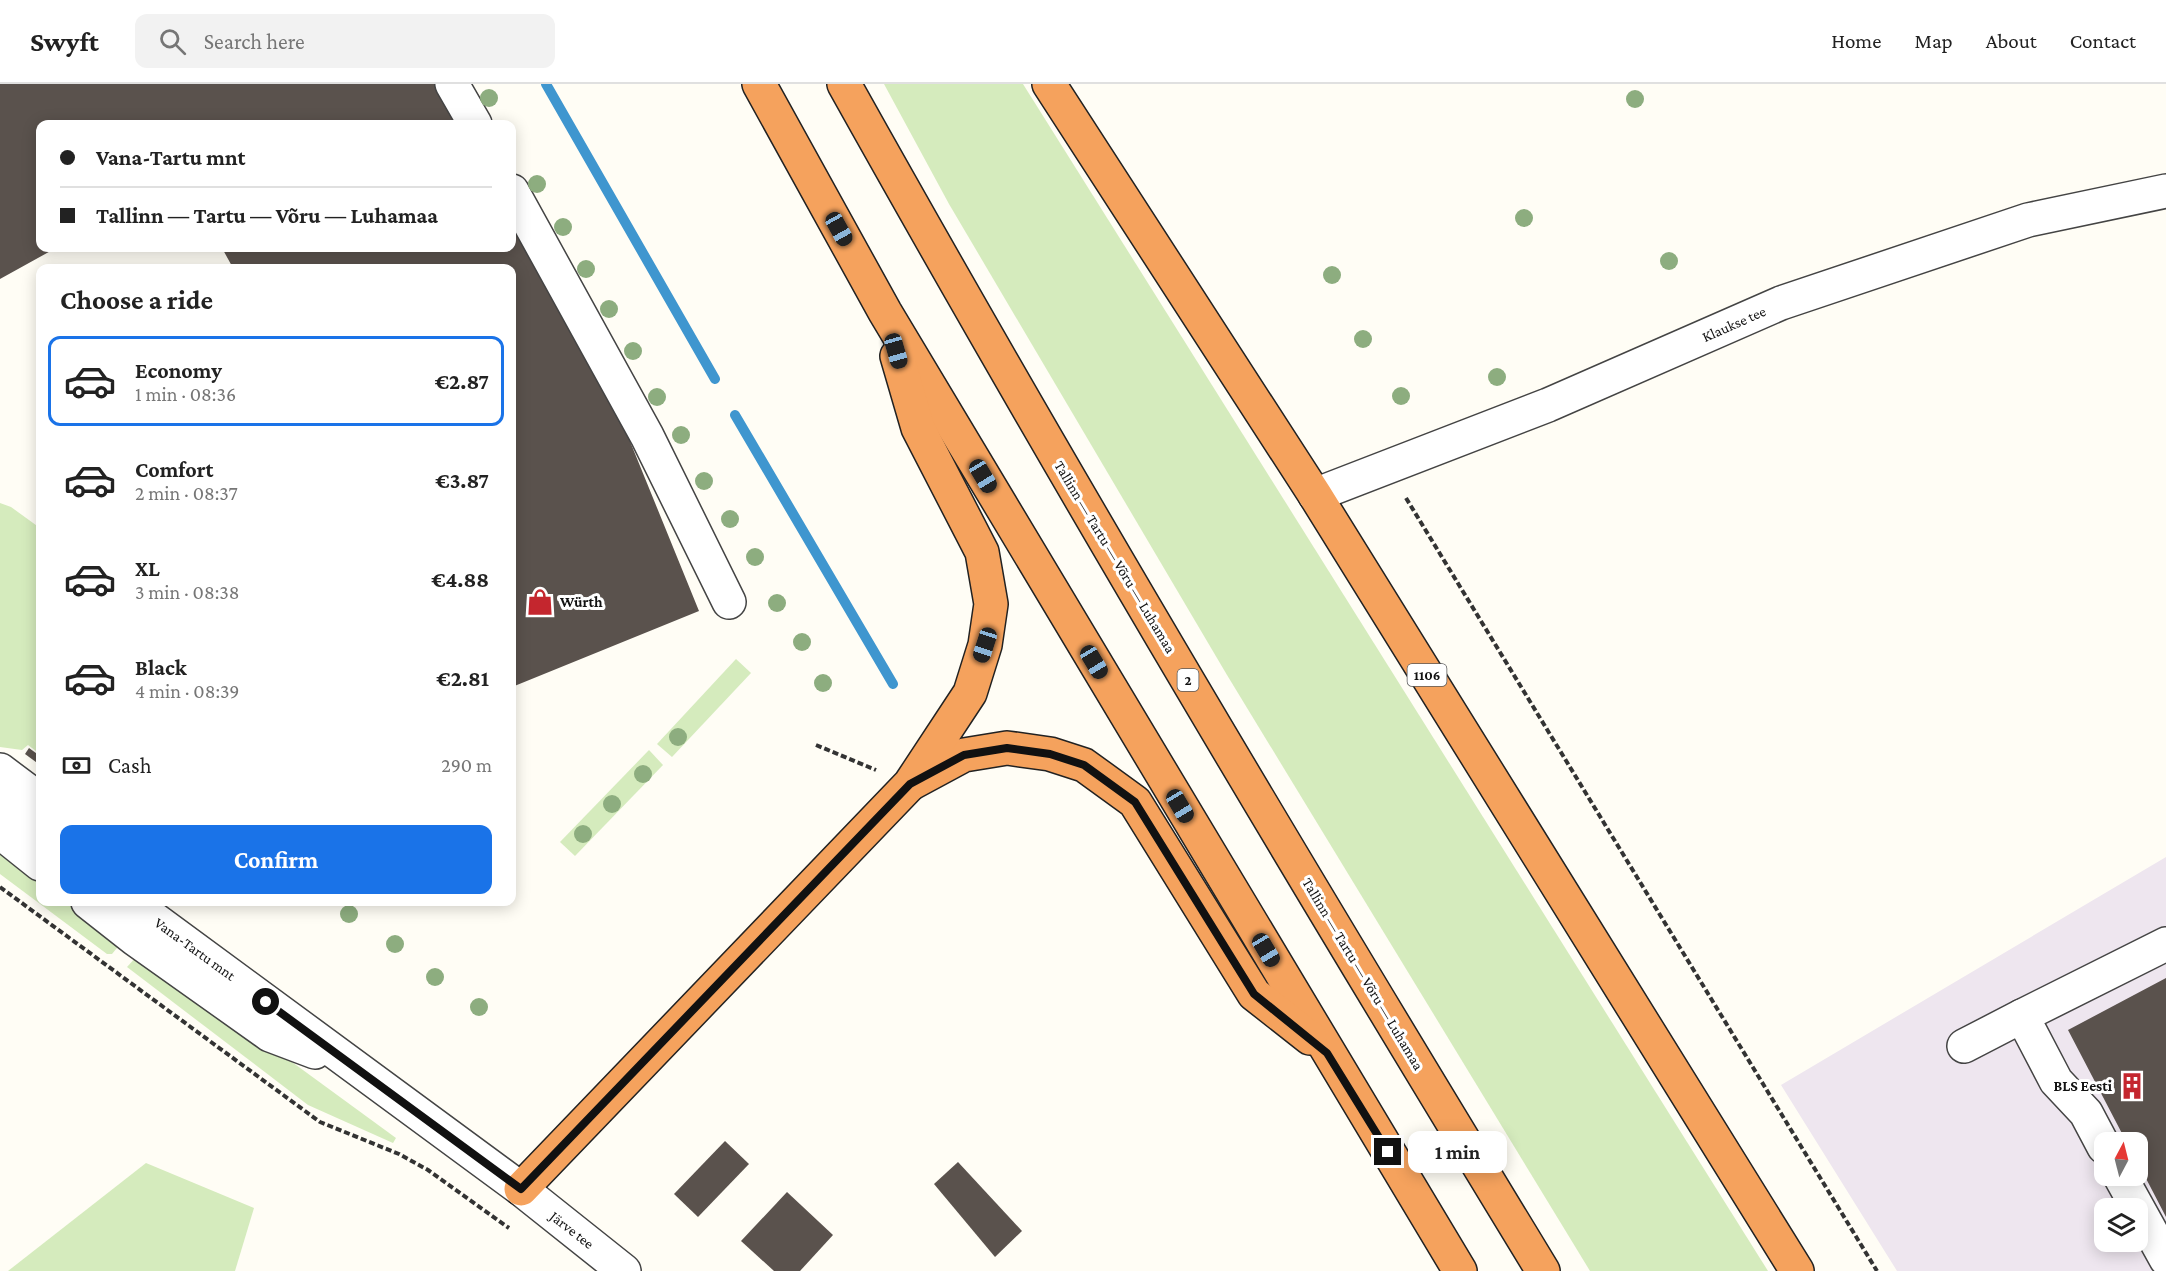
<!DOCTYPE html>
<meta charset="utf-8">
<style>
:root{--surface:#fff;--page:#f2f2f2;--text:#222;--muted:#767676;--line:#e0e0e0;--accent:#1a73e8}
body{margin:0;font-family:"Crimson Pro",serif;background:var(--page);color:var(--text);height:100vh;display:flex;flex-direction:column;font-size:22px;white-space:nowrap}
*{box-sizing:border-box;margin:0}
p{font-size:20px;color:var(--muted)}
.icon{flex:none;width:33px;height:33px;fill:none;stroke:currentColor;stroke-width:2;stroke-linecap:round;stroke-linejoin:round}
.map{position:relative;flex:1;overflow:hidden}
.drawer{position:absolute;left:36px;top:180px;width:480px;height:642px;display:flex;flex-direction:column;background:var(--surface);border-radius:12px;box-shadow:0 3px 15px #0003}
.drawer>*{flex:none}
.hud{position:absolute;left:36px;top:36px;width:480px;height:132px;border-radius:12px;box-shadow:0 3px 15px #0003;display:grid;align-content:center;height:132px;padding:0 24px;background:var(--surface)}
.needle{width:39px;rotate:7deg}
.tools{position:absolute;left:2094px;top:1048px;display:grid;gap:12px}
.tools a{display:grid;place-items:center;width:54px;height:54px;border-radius:12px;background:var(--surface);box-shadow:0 3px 15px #0003;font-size:30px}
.end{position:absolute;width:27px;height:27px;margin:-14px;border:8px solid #111;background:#fff;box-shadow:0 0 0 3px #fff}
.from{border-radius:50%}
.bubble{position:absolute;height:42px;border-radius:12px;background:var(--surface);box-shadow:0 3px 15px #0003;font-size:20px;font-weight:700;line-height:42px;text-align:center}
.car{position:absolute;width:18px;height:36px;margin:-18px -9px;border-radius:8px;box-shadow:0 0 4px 2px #0007;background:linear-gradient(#222 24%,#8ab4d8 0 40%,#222 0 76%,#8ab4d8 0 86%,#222 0)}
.hud b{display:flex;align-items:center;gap:21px;height:57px;font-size:22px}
.hud b+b{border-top:2px solid var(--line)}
.hud i{width:15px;height:15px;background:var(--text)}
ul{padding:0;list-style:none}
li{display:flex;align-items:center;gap:18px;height:90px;margin:0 12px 9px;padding:0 12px;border:3px solid transparent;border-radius:12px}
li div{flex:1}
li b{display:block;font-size:22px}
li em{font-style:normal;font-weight:700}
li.selected{border-color:var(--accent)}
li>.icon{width:54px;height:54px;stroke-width:1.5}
h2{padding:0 24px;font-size:27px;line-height:72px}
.pay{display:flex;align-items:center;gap:15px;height:66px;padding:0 24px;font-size:22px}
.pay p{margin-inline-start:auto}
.primary-button{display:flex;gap:12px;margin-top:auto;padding:12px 24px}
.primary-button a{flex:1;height:69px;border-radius:12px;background:var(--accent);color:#fff;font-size:24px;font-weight:700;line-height:69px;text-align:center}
header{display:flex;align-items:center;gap:36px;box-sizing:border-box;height:84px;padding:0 30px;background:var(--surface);border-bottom:2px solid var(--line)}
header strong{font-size:28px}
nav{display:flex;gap:33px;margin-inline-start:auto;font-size:21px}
.search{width:420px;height:54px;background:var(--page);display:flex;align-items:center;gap:15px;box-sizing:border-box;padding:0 21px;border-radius:12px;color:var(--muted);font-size:22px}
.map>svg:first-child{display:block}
</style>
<header>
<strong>Swyft</strong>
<div class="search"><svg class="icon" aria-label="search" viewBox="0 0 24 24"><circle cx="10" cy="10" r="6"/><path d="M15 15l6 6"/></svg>Search here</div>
<nav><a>Home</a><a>Map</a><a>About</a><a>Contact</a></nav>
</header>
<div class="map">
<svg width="2166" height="1187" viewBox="0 0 2166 1187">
<rect width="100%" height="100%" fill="#fffdf5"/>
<!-- industrial -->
<path fill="#eee6ef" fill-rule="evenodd" d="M2166,773V1187H1897L1781,1001ZM2104,1059H2138V1092H2104ZM2104,1125H2138V1158H2104Z"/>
<!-- green -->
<g fill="#d5ebbd">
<polygon points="884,0 1023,0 1768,1187 1590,1187 1227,591 949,120"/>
<polygon points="0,419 11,423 40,444 40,670 28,661 22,666 0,663"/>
<polygon points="736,575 751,589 672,673 657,660"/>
<polygon points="649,666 663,681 575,772 560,758"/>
<polygon points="0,760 40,791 40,818 77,818 121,859 112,870 107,870 0,790"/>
<polygon points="137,872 162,883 396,1054 393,1059 308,1021 127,883"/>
<polygon points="146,1079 254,1124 235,1187 8,1187"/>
</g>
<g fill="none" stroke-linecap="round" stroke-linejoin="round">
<!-- stream -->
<g stroke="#3f96cf" stroke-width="10">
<polyline points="546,0 715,295"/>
<polyline points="735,331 893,600"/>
</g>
</g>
<!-- building -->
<g fill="#5a524d">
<polygon points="0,0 435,0 457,40 40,40 40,164 56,164 0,195"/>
<polygon points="512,139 627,350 699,527 512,603 512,184 233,184 222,164 512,164"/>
<polygon points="29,664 40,672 40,681 25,670"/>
<polygon points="2166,894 2166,1133 2138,1079 2138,1059 2127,1059 2068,946"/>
<polygon points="725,1057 749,1080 698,1133 674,1110"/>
<polygon points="958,1078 1022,1147 995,1173 934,1100"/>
<polygon points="787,1108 833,1151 800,1187 774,1187 741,1157"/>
</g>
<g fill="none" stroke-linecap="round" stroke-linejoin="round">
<defs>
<g id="minor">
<polyline points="452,0 475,40"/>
<polyline points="512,107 647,352 729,518"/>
<polyline points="1315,411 1548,321 1781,219 2028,136 2166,107"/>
<polyline points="0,686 40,716"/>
<polyline points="0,720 40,750"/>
<polyline points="0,748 40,780"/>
<polyline points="88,818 135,855 270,951 315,968"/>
<polyline points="131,818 521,1105 624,1187"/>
<polyline points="1964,962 2022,932"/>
<polyline points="2104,1063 2086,1029 2056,997 2022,932 2166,860"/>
<polyline points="2120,1092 2166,1175"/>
</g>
<g id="highway">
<polyline points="759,0 885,228 1460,1187"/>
<path d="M844,0C1068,401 1304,795 1543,1187"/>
<polyline points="1049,0 1315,411 1797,1187"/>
<polyline points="912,699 964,671 1007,664 1050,670 1084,681 1135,718 1254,910 1310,954"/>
<polyline points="521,1105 910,700 970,609 985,561 991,520 982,468 918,344 897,272"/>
</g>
</defs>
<!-- minor casing -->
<use href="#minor" stroke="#444" stroke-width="36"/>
<!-- highway casing -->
<use href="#highway" stroke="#222" stroke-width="36"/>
<!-- path -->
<g stroke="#333" stroke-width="4" stroke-dasharray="6 3" stroke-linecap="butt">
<polyline points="1406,414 1877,1187"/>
<polyline points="816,661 876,686"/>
<polyline points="0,803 320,1038 399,1070 428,1086 509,1144"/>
</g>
<!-- minor -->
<use href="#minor" stroke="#fff" stroke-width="33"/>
<!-- highway -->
<use href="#highway" stroke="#f5a25d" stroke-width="33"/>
</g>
<!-- trees -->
<g fill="#8dad7f">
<circle cx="489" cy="14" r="9"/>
<circle cx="1635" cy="15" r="9"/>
<circle cx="537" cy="100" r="9"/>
<circle cx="1524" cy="134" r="9"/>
<circle cx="563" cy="143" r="9"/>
<circle cx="1669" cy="177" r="9"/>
<circle cx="586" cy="185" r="9"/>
<circle cx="1332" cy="191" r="9"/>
<circle cx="609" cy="225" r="9"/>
<circle cx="1363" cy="255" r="9"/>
<circle cx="633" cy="267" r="9"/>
<circle cx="1497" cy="293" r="9"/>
<circle cx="1401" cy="312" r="9"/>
<circle cx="657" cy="313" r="9"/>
<circle cx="681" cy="351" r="9"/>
<circle cx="704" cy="397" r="9"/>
<circle cx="730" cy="435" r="9"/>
<circle cx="755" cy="473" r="9"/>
<circle cx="777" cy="519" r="9"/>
<circle cx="802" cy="558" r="9"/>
<circle cx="823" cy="599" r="9"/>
<circle cx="678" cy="653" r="9"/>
<circle cx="643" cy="690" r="9"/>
<circle cx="612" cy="720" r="9"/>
<circle cx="583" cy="750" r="9"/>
<circle cx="349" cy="830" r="9"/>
<circle cx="395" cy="860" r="9"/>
<circle cx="435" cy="893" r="9"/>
<circle cx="479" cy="923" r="9"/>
</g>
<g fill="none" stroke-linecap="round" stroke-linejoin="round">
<!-- route -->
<polyline stroke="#111" stroke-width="8" points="266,918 521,1105 910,700 964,671 1007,664 1050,670 1084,681 1135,718 1254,910 1327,969 1388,1068"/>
</g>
<!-- icons -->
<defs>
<symbol id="shop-bare" viewBox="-9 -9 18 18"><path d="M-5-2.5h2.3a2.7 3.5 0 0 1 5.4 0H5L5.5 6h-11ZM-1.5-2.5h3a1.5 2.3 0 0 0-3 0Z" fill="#c4262e" stroke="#fff" stroke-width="2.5" paint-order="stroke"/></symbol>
<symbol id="building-bare" viewBox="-9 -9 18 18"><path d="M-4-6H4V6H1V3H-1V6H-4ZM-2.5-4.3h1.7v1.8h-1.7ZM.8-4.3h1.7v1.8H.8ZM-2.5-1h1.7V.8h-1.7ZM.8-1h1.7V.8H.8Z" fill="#c4262e" stroke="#fff" stroke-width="2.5" paint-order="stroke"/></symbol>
</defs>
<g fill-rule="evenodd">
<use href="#shop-bare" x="521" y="499" width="38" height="38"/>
<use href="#building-bare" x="2113" y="983" width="38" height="38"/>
</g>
<g text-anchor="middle" stroke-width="6" stroke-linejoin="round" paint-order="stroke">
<!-- shield labels -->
<g fill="#fff" stroke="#585858" stroke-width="1.5">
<rect x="1407.5" y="580" width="39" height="22" rx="4.5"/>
<rect x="1177.5" y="585" width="21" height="22" rx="4.5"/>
</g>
<g font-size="14" font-weight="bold" fill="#111">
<text x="1427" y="596">1106</text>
<text x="1188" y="601">2</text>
</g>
<!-- street labels -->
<g font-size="15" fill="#111" stroke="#fff">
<text transform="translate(1734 240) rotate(-24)" y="5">Klaukse tee</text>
<text transform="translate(1115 473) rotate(59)" y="5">Tallinn — Tartu — Võru — Luhamaa</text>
<text transform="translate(195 865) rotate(36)" y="5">Vana-Tartu mnt</text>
<text transform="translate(1363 890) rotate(59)" y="5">Tallinn — Tartu — Võru — Luhamaa</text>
<text transform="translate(572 1146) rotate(38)" y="5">Järve tee</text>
</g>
<!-- poi labels -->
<g font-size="15" font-weight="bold" fill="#111" stroke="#fff" text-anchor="start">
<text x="560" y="523">Würth</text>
<text x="2112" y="1007" text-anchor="end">BLS Eesti</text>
</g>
</g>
</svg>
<div class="tools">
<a><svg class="needle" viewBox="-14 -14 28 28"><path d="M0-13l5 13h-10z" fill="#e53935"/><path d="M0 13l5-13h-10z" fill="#767676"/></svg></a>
<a><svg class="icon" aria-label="layers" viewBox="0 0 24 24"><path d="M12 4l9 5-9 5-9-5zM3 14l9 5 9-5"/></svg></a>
</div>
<i class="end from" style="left:266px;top:918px"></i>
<i class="end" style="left:1388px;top:1068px"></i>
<div class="bubble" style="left:1408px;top:1047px;width:99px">1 min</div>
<i class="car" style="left:839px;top:145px;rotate:151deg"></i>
<i class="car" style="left:896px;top:267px;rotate:164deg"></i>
<i class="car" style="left:983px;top:392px;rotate:149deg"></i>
<i class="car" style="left:985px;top:561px;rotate:198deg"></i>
<i class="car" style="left:1094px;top:578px;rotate:149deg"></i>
<i class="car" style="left:1180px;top:722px;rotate:149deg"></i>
<i class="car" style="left:1266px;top:866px;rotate:149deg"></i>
<div class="hud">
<b><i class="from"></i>Vana-Tartu mnt</b>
<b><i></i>Tallinn — Tartu — Võru — Luhamaa</b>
</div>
<section class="drawer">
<h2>Choose a ride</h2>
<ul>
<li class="selected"><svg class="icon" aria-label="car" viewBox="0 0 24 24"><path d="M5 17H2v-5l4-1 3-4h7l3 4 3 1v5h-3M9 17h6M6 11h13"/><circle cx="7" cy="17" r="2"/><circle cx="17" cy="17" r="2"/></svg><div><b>Economy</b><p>1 min · 08:36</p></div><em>€2.87</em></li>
<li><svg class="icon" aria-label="car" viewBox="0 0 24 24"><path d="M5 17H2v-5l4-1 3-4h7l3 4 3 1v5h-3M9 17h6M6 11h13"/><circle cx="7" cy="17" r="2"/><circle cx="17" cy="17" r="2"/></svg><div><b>Comfort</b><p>2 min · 08:37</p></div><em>€3.87</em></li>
<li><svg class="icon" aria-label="car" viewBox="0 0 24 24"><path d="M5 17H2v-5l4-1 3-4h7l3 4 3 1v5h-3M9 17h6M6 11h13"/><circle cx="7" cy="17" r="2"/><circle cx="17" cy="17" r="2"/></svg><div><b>XL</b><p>3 min · 08:38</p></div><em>€4.88</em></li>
<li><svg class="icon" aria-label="car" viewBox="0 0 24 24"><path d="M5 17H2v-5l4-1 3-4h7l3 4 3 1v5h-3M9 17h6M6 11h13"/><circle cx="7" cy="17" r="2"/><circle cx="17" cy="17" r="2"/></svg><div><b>Black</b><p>4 min · 08:39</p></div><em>€2.81</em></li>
</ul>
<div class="pay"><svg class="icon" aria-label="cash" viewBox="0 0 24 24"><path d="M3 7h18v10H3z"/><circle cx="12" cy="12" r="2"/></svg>Cash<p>290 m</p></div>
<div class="primary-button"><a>Confirm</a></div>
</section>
</div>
